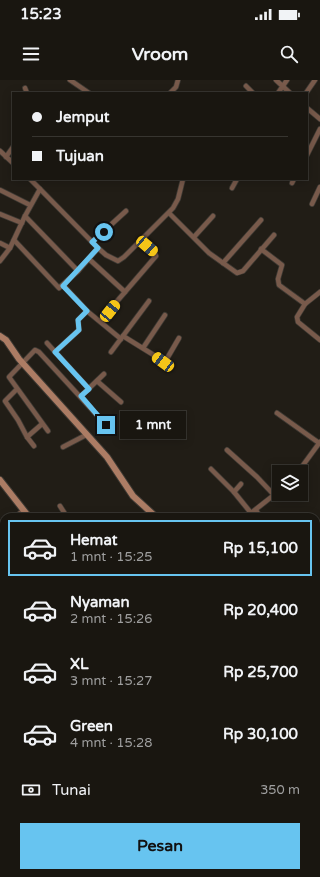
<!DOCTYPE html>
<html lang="id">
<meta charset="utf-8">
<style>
:root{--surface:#191610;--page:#26231e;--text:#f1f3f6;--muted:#9f9f9f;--line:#373530;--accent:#67c4f0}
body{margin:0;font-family:"Varela Round",sans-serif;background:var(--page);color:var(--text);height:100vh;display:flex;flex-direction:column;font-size:15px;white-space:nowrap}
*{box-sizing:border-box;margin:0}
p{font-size:13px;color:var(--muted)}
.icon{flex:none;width:22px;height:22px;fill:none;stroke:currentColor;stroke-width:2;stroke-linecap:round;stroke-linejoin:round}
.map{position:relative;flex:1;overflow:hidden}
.drawer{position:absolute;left:0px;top:433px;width:320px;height:364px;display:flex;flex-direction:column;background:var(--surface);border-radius:12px 12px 0 0;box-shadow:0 2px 10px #0003,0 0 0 1px var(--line)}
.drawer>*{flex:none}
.top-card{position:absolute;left:12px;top:12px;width:296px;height:88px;border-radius:0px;box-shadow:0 2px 10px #0003,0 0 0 1px var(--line);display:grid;align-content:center;height:88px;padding:0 20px;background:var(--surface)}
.fabs{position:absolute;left:272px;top:385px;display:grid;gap:8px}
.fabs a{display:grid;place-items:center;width:36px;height:36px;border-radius:0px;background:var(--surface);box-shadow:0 2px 10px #0003,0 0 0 1px var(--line);font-size:20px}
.end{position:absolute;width:18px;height:18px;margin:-9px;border:5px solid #67c4f0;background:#111;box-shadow:0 0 0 2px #111}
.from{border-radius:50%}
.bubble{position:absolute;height:28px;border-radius:0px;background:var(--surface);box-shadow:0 2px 10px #0003,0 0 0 1px var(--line);font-size:13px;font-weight:800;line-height:28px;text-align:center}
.car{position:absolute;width:12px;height:24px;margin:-12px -6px;border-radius:5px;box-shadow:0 0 3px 1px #0007;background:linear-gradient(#f5c518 24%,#345 0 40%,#f5c518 0 76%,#345 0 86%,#f5c518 0)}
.top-card b{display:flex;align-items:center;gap:14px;height:38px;font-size:15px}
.top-card b+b{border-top:1px solid var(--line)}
.top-card i{width:10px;height:10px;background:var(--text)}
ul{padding:7px 0 0;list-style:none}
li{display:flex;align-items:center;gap:12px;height:56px;margin:0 8px 6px;padding:0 12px;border:2px solid transparent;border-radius:0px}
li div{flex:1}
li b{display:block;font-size:15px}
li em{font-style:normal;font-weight:800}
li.active{border-color:var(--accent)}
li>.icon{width:36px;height:36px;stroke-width:1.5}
.pay{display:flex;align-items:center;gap:10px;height:44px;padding:0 20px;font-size:15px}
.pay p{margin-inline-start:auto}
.action{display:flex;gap:8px;margin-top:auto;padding:8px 20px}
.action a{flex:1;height:46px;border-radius:0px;background:var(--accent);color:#111;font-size:16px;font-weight:800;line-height:46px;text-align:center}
.status{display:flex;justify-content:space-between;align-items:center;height:28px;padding:0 20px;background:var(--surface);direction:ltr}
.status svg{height:11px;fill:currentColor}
header{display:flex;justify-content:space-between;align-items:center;height:52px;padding:0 20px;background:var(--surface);font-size:18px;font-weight:800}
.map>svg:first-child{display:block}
</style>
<div class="status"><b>15:23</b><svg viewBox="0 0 49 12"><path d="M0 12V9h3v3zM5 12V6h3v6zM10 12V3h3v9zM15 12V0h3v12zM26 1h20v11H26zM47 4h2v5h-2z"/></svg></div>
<header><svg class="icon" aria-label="menu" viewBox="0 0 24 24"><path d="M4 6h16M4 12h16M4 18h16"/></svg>Vroom<svg class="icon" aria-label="search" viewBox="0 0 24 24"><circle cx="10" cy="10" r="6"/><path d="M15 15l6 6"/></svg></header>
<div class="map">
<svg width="320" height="797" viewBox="0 0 320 797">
<rect width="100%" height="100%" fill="#211d16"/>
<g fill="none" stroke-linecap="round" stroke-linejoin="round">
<defs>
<g id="street">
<polyline points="70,0 89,13"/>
<polyline points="276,0 290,13"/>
<polyline points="246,6 253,13"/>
<polyline points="25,8 27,13"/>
<polyline points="170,13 176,7 178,0"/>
<polyline points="278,13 287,0"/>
<polyline points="306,13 315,0"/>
<polyline points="307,28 320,39"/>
<polyline points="0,71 13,83"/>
<polyline points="307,75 320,49"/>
<polyline points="6,77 13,67"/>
<polyline points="292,103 294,99"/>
<polyline points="232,108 237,99"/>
<polyline points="40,109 98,168 106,175 118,181 124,177 173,128 178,119 183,99"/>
<polyline points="0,110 30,125"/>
<polyline points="312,124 320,107"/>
<polyline points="169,133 209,173 237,193 243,191 274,155"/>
<polyline points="0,134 22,143"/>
<polyline points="25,136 78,191"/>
<polyline points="194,157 213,136"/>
<polyline points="14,160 59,208 78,191 98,168"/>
<polyline points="92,162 126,131"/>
<polyline points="0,163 10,168"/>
<polyline points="261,169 282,185 278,199 279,205 305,224 297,237 298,242 320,260"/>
<polyline points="89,179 125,212"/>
<polyline points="0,181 10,168 25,136 40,109 30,99"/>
<polyline points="223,183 261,140"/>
<polyline points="63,205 87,231 121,259"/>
<polyline points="305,224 320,212"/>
<polyline points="100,241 156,176 154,171 141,160"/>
<polyline points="123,256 165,282 179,258"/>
<polyline points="47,263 89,309"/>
<polyline points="143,268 165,235"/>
<polyline points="55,272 79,250 78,240 87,231"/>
<polyline points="111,272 149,221"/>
<polyline points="97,301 121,322"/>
<polyline points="17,309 5,321 18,340 27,357"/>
<polyline points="81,316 104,294"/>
<polyline points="277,333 319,363"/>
<polyline points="48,351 9,297 35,270 39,272 106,345"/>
<polyline points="34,366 27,357 42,344"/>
<polyline points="63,367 86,355"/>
<polyline points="227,370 257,397 274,415"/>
<polyline points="211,389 234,412 251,433"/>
<polyline points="298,392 320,362"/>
<polyline points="234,412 241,404"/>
<polyline points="60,426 67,437"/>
<polyline points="256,430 260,437"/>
<polyline points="15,437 24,430"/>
<polyline points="246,437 279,411"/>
<polyline points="0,448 4,445"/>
<polyline points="316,510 320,514"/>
<polyline points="316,590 320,584"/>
<polyline points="0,646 4,659"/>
<polyline points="0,674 4,671"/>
<polyline points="231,793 232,793"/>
</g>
<g id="secondary">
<polyline points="0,256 6,260 19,279 107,377 133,416 156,437"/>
<polyline points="0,400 29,437"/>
<polyline points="316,568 320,572"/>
<polyline points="281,793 283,797"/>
</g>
</defs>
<!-- street casing -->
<use href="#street" stroke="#3d3933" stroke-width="6"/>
<!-- secondary casing -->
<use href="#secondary" stroke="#3d3933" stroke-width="8"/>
<!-- street -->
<use href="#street" stroke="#785a4b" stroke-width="4.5"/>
<!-- secondary -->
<use href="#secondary" stroke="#ac7c64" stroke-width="6"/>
</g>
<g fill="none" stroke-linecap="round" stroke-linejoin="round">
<!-- route -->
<polyline stroke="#67c4f0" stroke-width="5" points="104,152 92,162 98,168 63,206 87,231 78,240 79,250 55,272 89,309 81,316 106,345"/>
</g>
</svg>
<div class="fabs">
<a><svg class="icon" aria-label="layers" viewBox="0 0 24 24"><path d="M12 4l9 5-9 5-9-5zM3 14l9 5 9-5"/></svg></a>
</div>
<i class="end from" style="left:104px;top:152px"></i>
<i class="end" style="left:106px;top:345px"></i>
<div class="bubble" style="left:120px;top:331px;width:66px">1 mnt</div>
<i class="car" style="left:147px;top:166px;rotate:131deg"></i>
<i class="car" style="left:110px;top:231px;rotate:39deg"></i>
<i class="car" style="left:163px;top:282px;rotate:306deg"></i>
<div class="top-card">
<b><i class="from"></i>Jemput</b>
<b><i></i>Tujuan</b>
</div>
<section class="drawer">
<ul>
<li class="active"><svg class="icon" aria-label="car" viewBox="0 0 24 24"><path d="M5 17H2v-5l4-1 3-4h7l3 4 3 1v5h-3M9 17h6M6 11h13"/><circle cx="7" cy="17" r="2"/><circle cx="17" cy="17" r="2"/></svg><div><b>Hemat</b><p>1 mnt · 15:25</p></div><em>Rp 15,100</em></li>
<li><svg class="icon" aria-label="car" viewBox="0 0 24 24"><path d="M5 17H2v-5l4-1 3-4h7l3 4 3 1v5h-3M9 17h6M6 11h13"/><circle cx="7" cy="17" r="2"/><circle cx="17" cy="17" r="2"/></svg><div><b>Nyaman</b><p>2 mnt · 15:26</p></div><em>Rp 20,400</em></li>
<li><svg class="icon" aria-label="car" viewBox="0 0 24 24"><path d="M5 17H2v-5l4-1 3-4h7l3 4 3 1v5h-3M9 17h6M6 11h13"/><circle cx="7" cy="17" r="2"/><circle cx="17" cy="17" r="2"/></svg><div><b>XL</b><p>3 mnt · 15:27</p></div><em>Rp 25,700</em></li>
<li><svg class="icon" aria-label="car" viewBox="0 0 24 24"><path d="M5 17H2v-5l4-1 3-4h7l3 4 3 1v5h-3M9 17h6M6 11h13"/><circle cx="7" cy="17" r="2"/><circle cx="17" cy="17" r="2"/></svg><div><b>Green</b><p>4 mnt · 15:28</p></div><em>Rp 30,100</em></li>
</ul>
<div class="pay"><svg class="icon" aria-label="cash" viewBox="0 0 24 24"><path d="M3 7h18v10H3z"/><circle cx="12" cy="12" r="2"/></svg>Tunai<p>350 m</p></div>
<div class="action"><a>Pesan</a></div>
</section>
</div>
